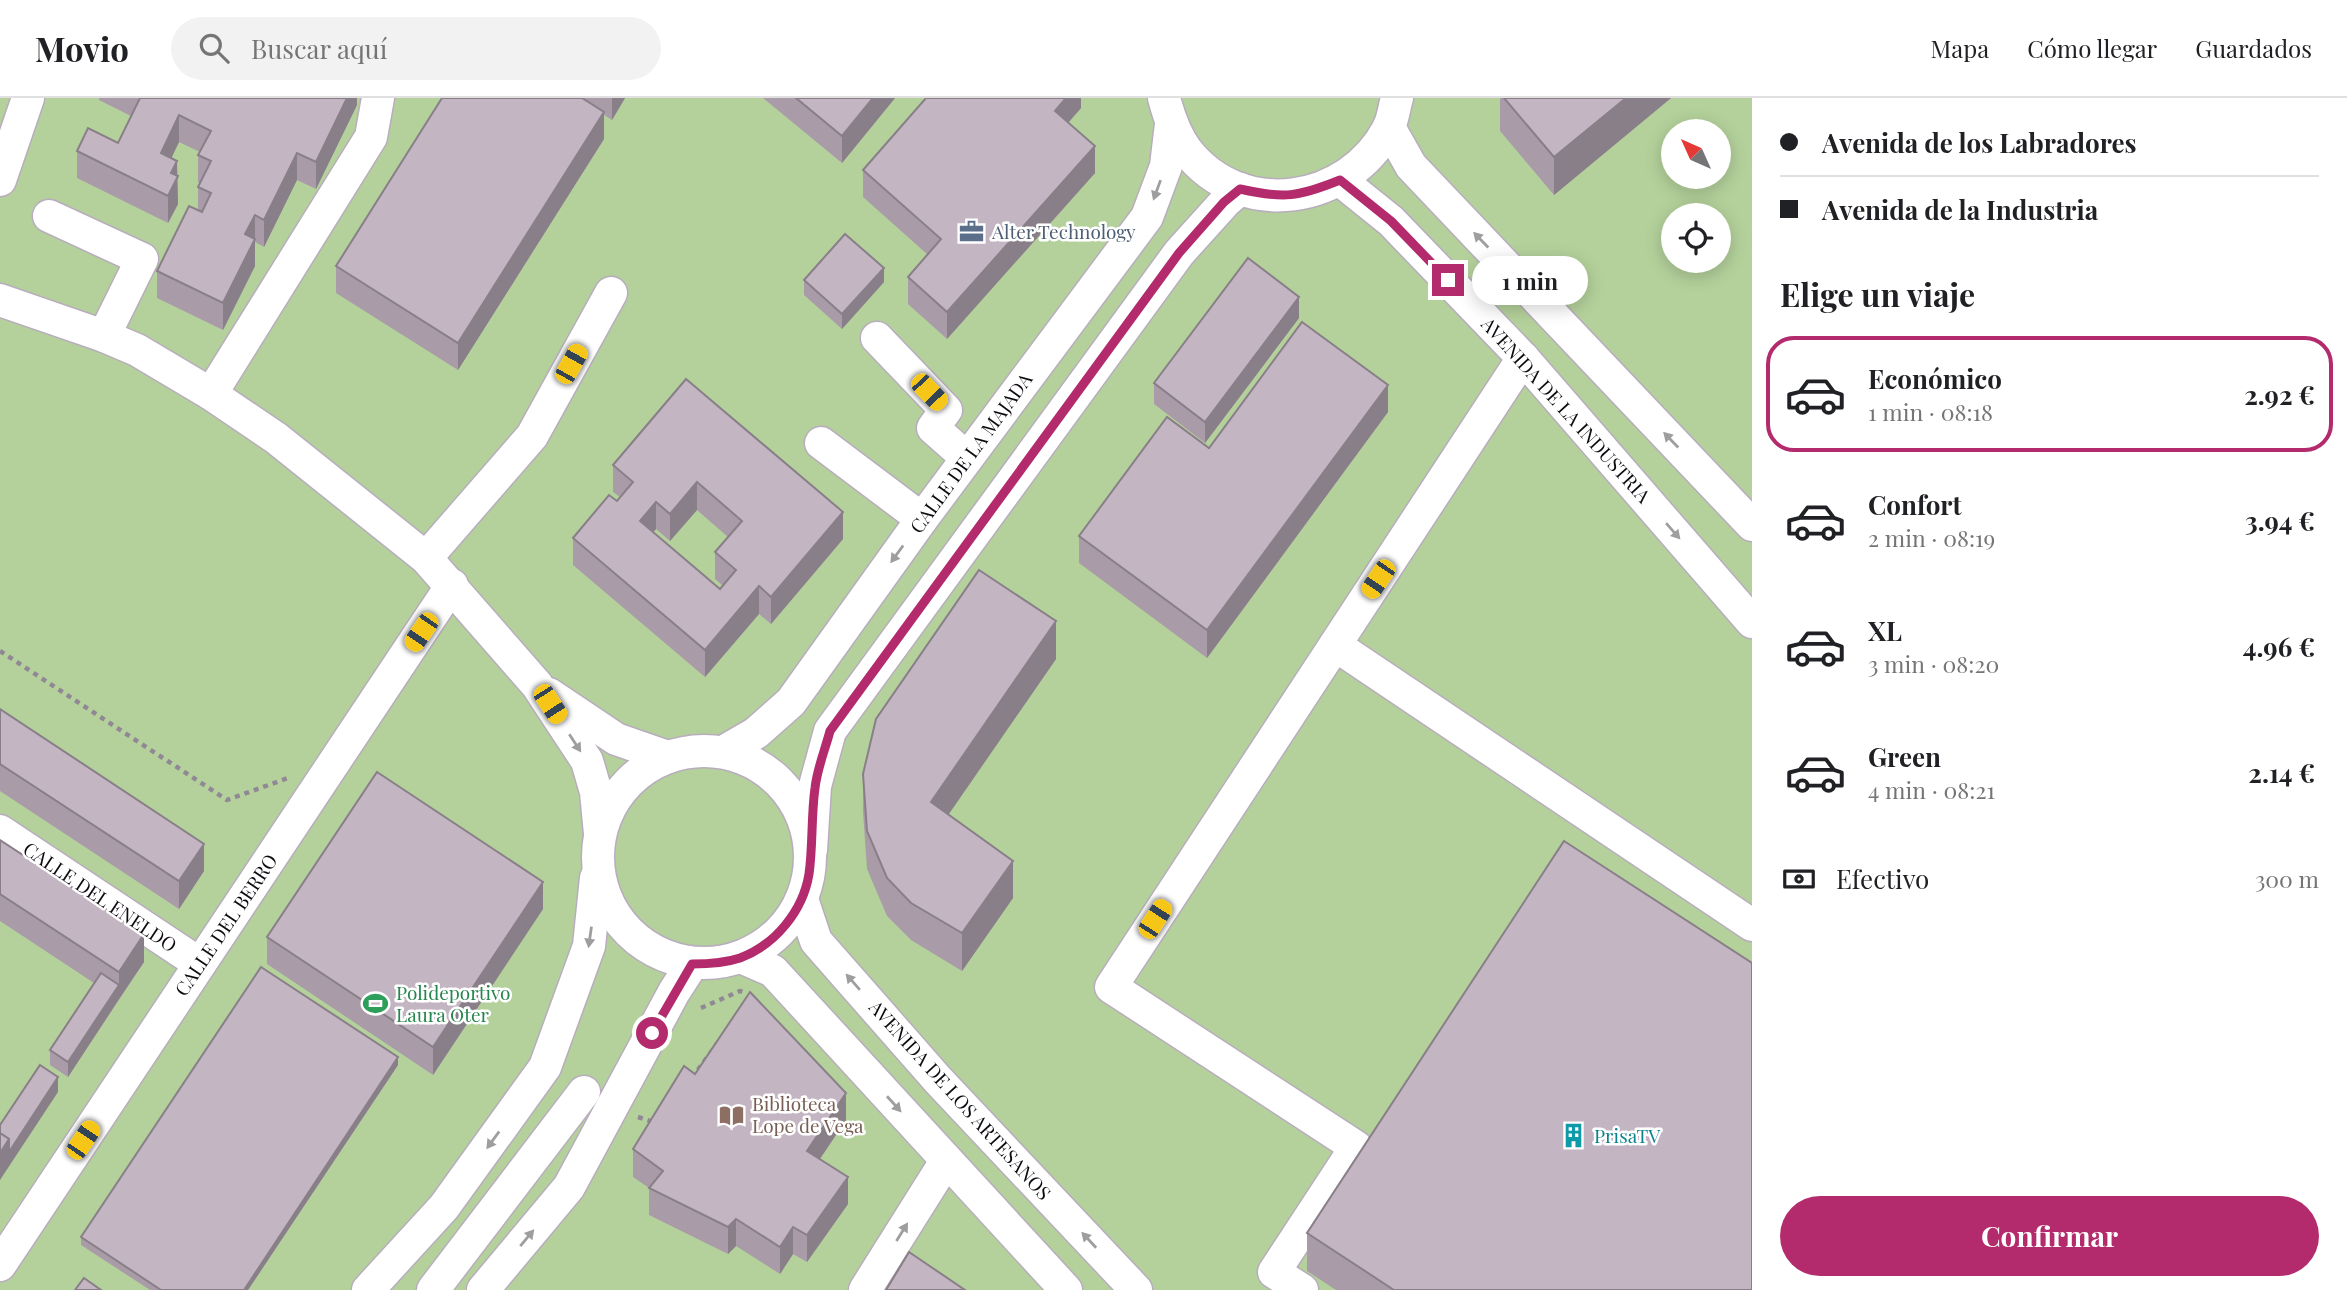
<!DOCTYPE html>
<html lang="es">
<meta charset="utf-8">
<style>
:root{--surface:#fff;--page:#f2f2f2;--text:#202124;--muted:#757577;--line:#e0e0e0;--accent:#b32b6c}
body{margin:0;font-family:"Playfair Display",serif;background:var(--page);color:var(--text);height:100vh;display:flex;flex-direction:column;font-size:26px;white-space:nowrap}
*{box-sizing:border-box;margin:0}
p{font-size:23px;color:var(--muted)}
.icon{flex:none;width:38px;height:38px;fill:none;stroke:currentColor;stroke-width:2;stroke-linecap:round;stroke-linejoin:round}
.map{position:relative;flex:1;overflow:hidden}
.sheet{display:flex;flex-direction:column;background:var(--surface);width:595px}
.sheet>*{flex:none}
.top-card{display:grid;align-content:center;height:154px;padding:0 28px;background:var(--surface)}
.needle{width:46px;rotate:315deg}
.buttons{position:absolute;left:1661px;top:21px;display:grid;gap:14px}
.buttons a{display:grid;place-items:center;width:70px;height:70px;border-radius:50%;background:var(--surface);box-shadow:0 4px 18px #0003;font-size:35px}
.end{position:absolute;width:32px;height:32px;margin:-16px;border:9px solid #b32b6c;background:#fff;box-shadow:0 0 0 4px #fff}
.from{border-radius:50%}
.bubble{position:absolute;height:49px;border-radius:24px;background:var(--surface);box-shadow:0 4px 18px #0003;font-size:23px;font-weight:700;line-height:49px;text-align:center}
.car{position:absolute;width:21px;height:42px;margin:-21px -10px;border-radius:9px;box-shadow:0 0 5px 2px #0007;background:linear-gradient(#f5c518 24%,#345 0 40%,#f5c518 0 76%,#345 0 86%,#f5c518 0)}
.top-card b{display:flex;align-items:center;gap:24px;height:66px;font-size:26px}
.top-card b+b{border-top:2px solid var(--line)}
.top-card i{width:18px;height:18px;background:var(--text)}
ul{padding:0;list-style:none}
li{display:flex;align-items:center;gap:21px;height:116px;margin:0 14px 10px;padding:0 14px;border:4px solid transparent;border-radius:28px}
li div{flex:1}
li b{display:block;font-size:26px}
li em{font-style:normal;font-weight:700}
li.current{border-color:var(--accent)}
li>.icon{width:63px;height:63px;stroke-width:1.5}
h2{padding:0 28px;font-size:32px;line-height:84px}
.pay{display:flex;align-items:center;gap:18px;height:77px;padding:0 28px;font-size:26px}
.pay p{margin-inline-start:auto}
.action{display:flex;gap:14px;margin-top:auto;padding:14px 28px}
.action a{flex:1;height:80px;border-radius:42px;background:var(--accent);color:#fff;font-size:28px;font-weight:700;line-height:80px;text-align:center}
header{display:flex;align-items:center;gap:42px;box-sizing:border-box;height:98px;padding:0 35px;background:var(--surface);border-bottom:2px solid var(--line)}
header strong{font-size:33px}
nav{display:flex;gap:38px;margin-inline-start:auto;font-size:24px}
.search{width:490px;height:63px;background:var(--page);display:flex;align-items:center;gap:18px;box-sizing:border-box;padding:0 24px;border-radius:38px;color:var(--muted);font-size:26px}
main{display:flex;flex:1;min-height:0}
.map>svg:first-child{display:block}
</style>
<header>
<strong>Movio</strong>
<div class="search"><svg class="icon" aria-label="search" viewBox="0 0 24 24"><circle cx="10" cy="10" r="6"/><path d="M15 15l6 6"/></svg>Buscar aquí</div>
<nav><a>Mapa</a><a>Cómo llegar</a><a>Guardados</a></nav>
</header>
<main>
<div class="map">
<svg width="1752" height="1192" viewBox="0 0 1752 1192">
<rect width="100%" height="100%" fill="#f4e8f9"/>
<!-- green -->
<path fill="#b4d19b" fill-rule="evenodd" d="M0,0H1752V1192H0ZM1673,33H1718V79H1673ZM1673,117H1718V163H1673Z"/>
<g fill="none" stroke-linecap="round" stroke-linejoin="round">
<defs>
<g id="minor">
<path d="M1164,0C1169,19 1175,37 1187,53C1242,123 1348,106 1388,31C1393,22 1394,10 1397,0"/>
<polyline points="1389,29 1411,68 1752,427"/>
<polyline points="0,82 28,0"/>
<polyline points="1340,82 1391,123 1523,260 1752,524"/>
<polyline points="49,118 142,161 104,238"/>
<polyline points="0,202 104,238 137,252 211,296 276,340 426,460 537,587 587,663 596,694 600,736"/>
<polyline points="877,240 946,312 933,330 967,360"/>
<polyline points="1523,260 1335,547 1752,827"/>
<polyline points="211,296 371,39 378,0"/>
<polyline points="821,345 922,421"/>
<polyline points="426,460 532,338 611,195"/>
<polyline points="549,596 616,641 668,659"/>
<circle cx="704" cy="759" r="106"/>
<polyline points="723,654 756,635 791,604 922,421 1147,119 1166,68 1171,26"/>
<polyline points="0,733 200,866"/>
<polyline points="811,752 815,688 830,633 1179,155 1225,104 1240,91"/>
<polyline points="802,801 816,843 938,982 1136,1192"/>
<polyline points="741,859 773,873 1066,1192"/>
<polyline points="0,1167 452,487"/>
<polyline points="368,1192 444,1109 545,969 589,848 596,780"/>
<polyline points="433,1192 584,994"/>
<polyline points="483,1192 569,1089 674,894 692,866"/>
<polyline points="865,1192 946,1063"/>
<polyline points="1302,1192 1274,1174 1356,1049 1111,889 1335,547"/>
</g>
</defs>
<!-- minor casing -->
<use href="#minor" stroke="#b8adbd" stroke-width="35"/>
<!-- path -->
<g stroke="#918895" stroke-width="4.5" stroke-dasharray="5 5" stroke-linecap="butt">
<polyline points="0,553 227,702 288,680"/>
<polyline points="701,910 740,893 744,894"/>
<polyline points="692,980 722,939"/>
<polyline points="638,1019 656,1025"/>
</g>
<!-- minor -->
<use href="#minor" stroke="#fff" stroke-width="32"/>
</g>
<!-- wall -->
<g fill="#a99ca8" fill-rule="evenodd">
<polygon points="99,0 357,0 357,7 316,91 297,82 264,149 255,144 255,168 223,232 157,200 157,173 198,112 198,89 200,85 198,84 198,57 200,54 179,44 171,60 177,78 178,106 168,125 77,80 77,53 118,45 131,18 99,2"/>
<polygon points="442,0 625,0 612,22 604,17 604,41 458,272 336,195 336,168"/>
<polygon points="763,0 895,0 842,65"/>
<polygon points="1081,0 1081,10 1068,25 1095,75 947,241 908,206 908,179 928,157 863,99 863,72"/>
<polygon points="1500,0 1671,0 1554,97 1500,33"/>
<polygon points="804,182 884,184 842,231 804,197"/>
<polygon points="1299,220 1205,345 1154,306 1154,285"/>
<path d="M686,281L843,441L771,526L759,516L705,579L573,467V440L620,399L613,394V367ZM697,412L728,439L715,454V481L723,488L720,491L653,434L656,431L670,443Z"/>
<polygon points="1388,314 1207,560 1079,465 1079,438 1209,350"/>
<polygon points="1056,561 948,716 1013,800 962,873 911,842 887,818 867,771 863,714 863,676"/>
<polygon points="0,611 204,773 179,811 0,693"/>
<polygon points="0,742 144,864 68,979 50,967 50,952 94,885 0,823"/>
<polygon points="543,811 433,977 267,866 267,839"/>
<polygon points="398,967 248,1192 150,1192 81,1147 81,1139"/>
<polygon points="695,976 846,1022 820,1061 848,1106 807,1164 793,1156 780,1176 736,1148 728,1156 649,1117 649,1090 633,1079 633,1051"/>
<polygon points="1307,1135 1752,1192 1336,1192 1307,1173"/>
</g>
<!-- shaded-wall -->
<g fill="#897f88">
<polygon points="347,0 357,0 357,7 316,91 316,64"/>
<polygon points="612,0 625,0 612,22"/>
<polygon points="873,0 895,0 842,65 842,38"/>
<polygon points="1066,0 1081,0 1081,10 1055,40 1055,13"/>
<polygon points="1626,0 1671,0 1554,97 1554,59"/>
<polygon points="604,14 604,41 458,272 458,245"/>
<polygon points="179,17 179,44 161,82 161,55"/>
<polygon points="1095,48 1095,75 947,241 947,214"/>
<polygon points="297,55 297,82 264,149 264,122"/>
<polygon points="177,63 178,106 168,125 168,98 171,75"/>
<polygon points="255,117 255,168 223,232 223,205 245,136"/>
<polygon points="884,170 884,184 842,231 842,216"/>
<polygon points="1299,199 1299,220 1205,345 1205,324"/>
<polygon points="1388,287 1388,314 1207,560 1207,532"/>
<polygon points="697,384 697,412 670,443 670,416"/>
<polygon points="656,404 656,431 640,450 640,423"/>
<polygon points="843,414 843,441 771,526 771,499"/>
<polygon points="759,488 759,516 705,579 705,552"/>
<polygon points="1056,523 1056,561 931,742 931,704"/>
<polygon points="204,746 204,773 179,811 179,783"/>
<polygon points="1013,763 1013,800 962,873 962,835"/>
<polygon points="543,784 543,811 433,977 433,949"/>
<polygon points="144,836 144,864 119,901 119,874"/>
<polygon points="119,887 119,901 68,979 68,964"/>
<polygon points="398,959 398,967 248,1192 244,1192"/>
<polygon points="58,979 58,994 0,1082 0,1055 9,1041"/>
<polygon points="846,995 846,1022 807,1080 807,1053"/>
<polygon points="848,1079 848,1106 807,1164 807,1137"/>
<polygon points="736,1121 736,1148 728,1156 728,1129"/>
<polygon points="793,1129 793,1156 780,1176 780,1149"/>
</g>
<!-- building -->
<g fill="#c4b5c3" stroke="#897f88" stroke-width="2" fill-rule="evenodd">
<polygon points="140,0 347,0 316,64 297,55 264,122 255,117 245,136 255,141 223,205 157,173 189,108 202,114 211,95 198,89 211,63 198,57 211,33 179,17 161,55 177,63 171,75 178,78 168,98 77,53 88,30 118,45"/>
<polygon points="442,0 582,0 604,14 458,245 336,168"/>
<polygon points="796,0 873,0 842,38"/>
<polygon points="926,0 1066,0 1055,13 1095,48 947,214 908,179 941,141 863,72"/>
<polygon points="1504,0 1626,0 1554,59"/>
<polygon points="845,136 884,170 842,216 804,182"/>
<polygon points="1248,160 1299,199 1205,324 1154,285"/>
<polygon points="1302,224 1388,287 1207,532 1079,438 1167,319 1209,350"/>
<path d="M686,281L843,414L771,499L759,488L705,552L573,440L609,397L617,403L633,384L613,367ZM697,384L742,423L715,454L736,472L720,491L640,423L656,404L670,416Z"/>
<polygon points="979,472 1056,523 931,704 1013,763 962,835 911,805 887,780 867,733 863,676 876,621"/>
<polygon points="0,611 204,746 179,783 0,666"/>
<polygon points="377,674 543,784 433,949 267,839"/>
<polygon points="0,742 144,836 119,874 0,796"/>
<polygon points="1564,743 1752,865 1752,1192 1394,1192 1307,1135"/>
<polygon points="261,869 398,959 244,1192 161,1192 81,1139"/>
<polygon points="101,875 119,887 68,964 50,952"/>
<polygon points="750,894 846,995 807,1053 848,1079 807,1137 793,1129 780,1149 736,1121 728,1129 649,1090 663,1073 633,1051 684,968 695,976"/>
<polygon points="40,967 58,979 9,1054 9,1041 0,1035 0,1027"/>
<polygon points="0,1035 9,1041 0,1055"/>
<polygon points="909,1154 965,1192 886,1192"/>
<polygon points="84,1180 101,1192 75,1192"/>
</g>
<!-- one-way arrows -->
<defs><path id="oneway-solid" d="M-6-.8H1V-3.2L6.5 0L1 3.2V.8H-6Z" transform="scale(1.75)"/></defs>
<g fill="#9f9d9f">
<use href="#oneway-solid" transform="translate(1157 92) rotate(110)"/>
<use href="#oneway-solid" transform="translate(1481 142) rotate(-134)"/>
<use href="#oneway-solid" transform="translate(1671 342) rotate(-134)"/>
<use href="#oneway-solid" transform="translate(1673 433) rotate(49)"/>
<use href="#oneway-solid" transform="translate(897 456) rotate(126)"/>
<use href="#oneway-solid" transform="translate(575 645) rotate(57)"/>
<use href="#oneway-solid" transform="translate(590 839) rotate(98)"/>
<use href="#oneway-solid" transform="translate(853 884) rotate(-131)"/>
<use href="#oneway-solid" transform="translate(894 1006) rotate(48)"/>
<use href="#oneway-solid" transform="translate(493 1042) rotate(126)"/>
<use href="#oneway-solid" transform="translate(902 1134) rotate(-58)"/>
<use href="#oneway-solid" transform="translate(527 1140) rotate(-50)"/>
<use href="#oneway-solid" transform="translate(1089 1142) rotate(-133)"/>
</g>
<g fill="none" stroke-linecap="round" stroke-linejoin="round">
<!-- route -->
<path stroke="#b32b6c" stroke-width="9" d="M652,935L692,866C709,866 725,865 740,860C775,847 803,813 809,776C813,748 811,719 815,690C817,671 825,652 830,633L1179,155L1224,104L1240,91C1284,101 1298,99 1340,82L1391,123L1448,182"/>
</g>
<!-- icons -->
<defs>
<symbol id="office-bare" viewBox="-9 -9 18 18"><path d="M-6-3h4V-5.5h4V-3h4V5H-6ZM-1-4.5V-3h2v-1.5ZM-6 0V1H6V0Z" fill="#5c6f8a" stroke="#fff" stroke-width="2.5" paint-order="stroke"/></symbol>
<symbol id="stadium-bare" viewBox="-9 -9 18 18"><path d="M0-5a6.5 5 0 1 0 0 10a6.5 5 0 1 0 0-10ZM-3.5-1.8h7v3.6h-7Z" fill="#2e9e5b" stroke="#fff" stroke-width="2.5" paint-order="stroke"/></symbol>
<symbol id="library-bare" viewBox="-9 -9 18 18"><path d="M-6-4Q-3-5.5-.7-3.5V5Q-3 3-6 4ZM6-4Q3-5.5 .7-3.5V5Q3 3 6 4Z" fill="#8d6e63" stroke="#fff" stroke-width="2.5" paint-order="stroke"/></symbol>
<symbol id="building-bare" viewBox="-9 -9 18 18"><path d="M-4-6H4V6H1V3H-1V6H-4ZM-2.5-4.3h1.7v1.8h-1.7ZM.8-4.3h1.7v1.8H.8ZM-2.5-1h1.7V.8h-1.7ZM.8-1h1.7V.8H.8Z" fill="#0f9aa8" stroke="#fff" stroke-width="2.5" paint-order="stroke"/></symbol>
</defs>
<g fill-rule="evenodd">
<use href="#office-bare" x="954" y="116" width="35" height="35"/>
<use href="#stadium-bare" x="358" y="888" width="35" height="35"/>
<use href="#library-bare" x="714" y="1000" width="35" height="35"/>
<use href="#building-bare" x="1556" y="1020" width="35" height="35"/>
</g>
<g text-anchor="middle" stroke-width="5" stroke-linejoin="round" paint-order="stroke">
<!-- service labels -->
<g font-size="19" fill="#4e5e75" stroke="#fff" text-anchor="start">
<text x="992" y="141">Alter Technology</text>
</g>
<!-- street labels -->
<g font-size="19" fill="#0e0a10" stroke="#fff">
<text transform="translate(1566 312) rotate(48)" y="7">AVENIDA DE LA INDUSTRIA</text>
<text transform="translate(971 355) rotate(-54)" y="7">CALLE DE LA MAJADA</text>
<text transform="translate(100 799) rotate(34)" y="7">CALLE DEL ENELDO</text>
<text transform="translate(226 827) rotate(-56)" y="7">CALLE DEL BERRO</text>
<text transform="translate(960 1002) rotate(48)" y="7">AVENIDA DE LOS ARTESANOS</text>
</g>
<!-- leisure labels -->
<g font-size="19" fill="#27864d" stroke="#fff" text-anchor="start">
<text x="396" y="902">Polideportivo<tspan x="396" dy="22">Laura Oter</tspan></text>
</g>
<!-- education labels -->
<g font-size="19" fill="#785e54" stroke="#fff" text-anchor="start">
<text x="752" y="1013">Biblioteca<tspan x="752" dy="22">Lope de Vega</tspan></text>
</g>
<!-- culture labels -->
<g font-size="19" fill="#0d838f" stroke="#fff" text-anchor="start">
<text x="1594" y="1045">PrisaTV</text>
</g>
</g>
</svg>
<div class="buttons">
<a><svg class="needle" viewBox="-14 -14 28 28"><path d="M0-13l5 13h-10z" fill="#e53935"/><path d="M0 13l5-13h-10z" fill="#757577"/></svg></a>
<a><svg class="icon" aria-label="locate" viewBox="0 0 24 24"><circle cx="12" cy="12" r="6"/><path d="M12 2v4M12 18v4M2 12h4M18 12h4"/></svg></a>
</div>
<i class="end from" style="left:652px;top:935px"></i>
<i class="end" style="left:1448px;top:182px"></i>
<div class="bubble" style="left:1472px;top:158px;width:116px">1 min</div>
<i class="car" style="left:571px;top:266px;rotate:29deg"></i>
<i class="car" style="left:929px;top:294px;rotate:136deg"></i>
<i class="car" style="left:1378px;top:481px;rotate:214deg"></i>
<i class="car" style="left:421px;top:534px;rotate:214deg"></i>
<i class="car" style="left:550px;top:606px;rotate:147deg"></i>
<i class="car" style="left:1155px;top:821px;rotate:33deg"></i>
<i class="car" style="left:83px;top:1042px;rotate:34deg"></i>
</div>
<section class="sheet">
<div class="top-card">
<b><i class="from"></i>Avenida de los Labradores</b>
<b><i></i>Avenida de la Industria</b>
</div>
<h2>Elige un viaje</h2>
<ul>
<li class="current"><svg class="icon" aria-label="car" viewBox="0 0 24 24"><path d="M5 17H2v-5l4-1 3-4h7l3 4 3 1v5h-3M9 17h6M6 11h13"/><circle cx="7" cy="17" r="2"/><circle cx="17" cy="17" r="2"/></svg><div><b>Económico</b><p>1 min · 08:18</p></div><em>2.92 €</em></li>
<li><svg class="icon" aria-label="car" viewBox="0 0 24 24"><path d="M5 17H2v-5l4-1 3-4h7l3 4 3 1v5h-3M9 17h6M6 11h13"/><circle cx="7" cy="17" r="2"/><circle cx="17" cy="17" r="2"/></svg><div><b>Confort</b><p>2 min · 08:19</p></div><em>3.94 €</em></li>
<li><svg class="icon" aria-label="car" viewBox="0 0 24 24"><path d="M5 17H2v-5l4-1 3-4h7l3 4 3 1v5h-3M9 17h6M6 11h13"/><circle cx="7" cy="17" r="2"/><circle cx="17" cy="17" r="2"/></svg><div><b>XL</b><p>3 min · 08:20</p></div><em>4.96 €</em></li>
<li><svg class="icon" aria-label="car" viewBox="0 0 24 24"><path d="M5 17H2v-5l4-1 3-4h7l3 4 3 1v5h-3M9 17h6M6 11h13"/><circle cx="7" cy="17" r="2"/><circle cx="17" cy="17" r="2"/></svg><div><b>Green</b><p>4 min · 08:21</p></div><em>2.14 €</em></li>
</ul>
<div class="pay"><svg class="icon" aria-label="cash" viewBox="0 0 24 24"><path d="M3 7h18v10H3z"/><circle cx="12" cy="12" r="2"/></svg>Efectivo<p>300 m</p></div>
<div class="action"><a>Confirmar</a></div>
</section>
</main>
